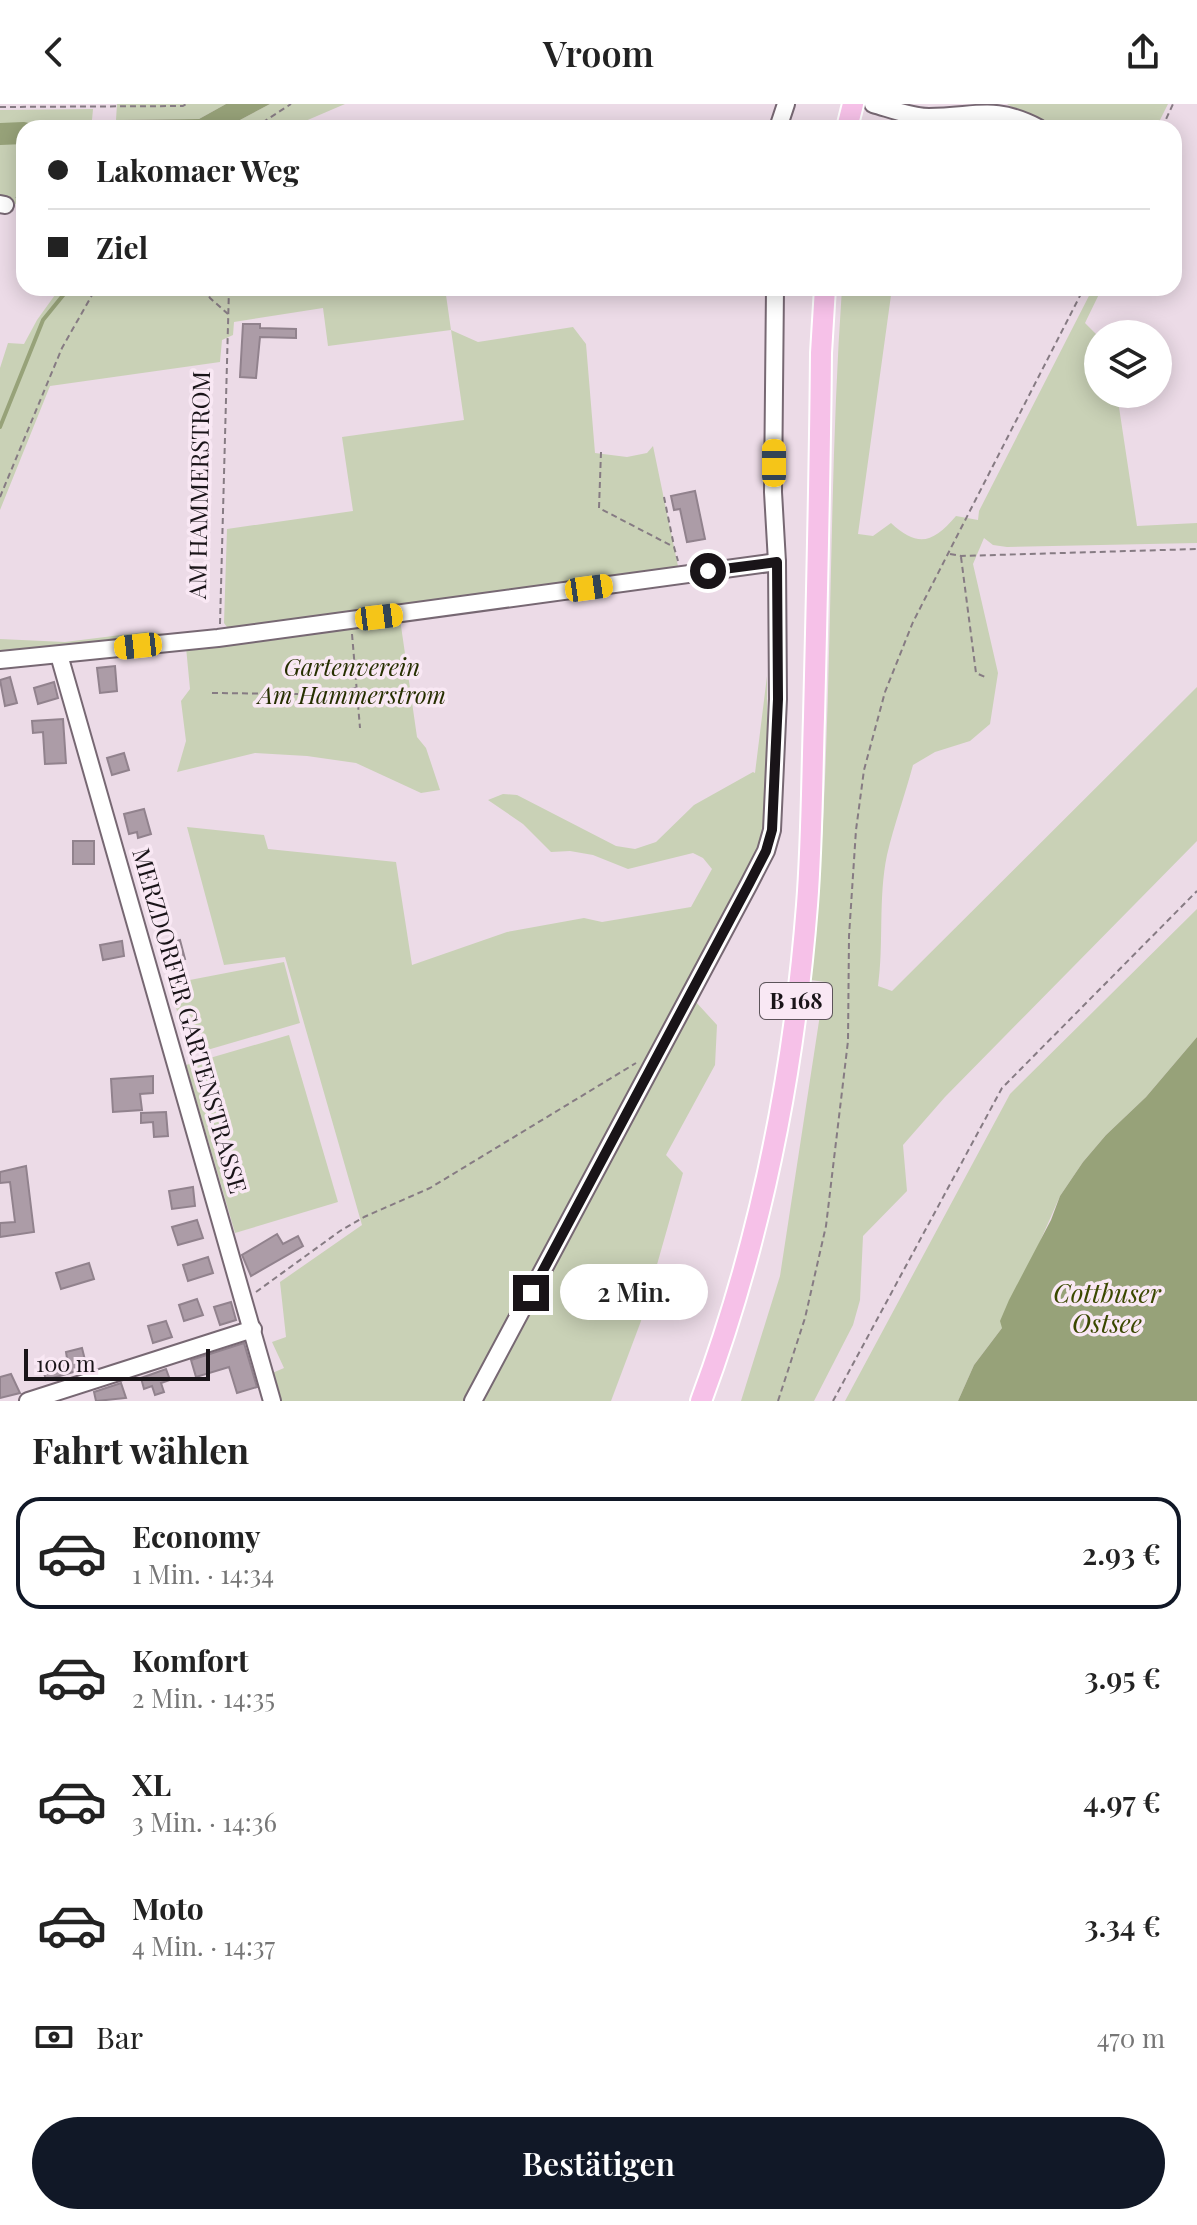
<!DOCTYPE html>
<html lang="de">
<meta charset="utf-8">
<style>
:root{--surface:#fff;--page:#f6f6f6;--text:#222;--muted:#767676;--line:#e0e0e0;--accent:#111827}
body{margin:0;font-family:"Playfair Display",serif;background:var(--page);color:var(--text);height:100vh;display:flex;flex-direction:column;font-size:30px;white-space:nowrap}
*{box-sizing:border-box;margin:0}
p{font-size:26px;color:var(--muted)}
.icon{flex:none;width:44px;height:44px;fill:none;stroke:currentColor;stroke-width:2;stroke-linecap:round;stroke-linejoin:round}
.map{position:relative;height:1297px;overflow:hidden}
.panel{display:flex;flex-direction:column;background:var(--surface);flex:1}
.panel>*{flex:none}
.hud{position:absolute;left:16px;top:16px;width:1166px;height:176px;border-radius:24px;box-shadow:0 4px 20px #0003;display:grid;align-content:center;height:176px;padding:0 32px;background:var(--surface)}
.tools{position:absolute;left:1084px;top:216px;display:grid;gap:16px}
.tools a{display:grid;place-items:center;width:88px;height:88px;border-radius:50%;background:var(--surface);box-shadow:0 4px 20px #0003;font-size:40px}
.scale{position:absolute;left:24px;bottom:20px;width:186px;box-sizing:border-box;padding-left:8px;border:4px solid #191418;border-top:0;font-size:22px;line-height:28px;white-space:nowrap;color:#191418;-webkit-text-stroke:6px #f9e8f4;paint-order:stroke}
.end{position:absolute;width:36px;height:36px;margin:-18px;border:10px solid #191418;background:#fff;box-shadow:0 0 0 4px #fff}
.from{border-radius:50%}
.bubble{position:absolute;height:56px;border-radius:28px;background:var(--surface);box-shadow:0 4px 20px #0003;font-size:26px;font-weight:600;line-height:56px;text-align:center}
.car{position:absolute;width:24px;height:48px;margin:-24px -12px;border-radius:10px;box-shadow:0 0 6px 2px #0007;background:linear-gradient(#f5c518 24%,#345 0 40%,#f5c518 0 76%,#345 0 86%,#f5c518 0)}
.hud b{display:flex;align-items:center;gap:28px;height:76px;font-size:30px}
.hud b+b{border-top:2px solid var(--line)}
.hud i{width:20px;height:20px;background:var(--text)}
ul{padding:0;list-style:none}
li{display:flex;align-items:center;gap:24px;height:112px;margin:0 16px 12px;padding:0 16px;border:4px solid transparent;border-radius:24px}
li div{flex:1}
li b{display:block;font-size:30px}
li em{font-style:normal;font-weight:600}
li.on{border-color:var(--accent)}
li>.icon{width:72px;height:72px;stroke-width:1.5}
h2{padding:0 32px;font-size:36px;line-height:96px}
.pay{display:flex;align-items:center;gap:20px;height:88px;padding:0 32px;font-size:30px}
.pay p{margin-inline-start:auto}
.primary-button{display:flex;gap:16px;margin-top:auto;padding:16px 32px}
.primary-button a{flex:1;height:92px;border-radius:48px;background:var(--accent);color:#fff;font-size:32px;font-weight:600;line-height:92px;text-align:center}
header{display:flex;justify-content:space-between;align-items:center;height:104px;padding:0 32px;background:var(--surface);font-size:36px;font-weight:600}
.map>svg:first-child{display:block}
</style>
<header><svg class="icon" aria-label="back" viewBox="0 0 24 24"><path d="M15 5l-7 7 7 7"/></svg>Vroom<svg class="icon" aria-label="share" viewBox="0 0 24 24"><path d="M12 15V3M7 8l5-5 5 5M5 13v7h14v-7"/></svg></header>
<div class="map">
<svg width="1197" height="1297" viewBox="0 0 1197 1297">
<rect width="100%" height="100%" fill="#ecdbe7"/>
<!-- green -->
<g fill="#c9d1b6">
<polygon points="117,0 226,0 199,15 116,16"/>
<polygon points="270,0 345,0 289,24 225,24"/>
<polygon points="1007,0 1168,0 1156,24 1046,24"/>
<polygon points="93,5 92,16 0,20 0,6"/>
<polygon points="24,34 24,94 16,100 0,97 0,35"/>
<polygon points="60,184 445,184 451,226 478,238 573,223 586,240 595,349 627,353 647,349 653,342 679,467 230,527 224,519 227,425 353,407 342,333 464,316 451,226 328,242 323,204 234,218 233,231 222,236 220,258 50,282 0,406 0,264 8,239 24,240 37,216"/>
<path d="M842,184H892L858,430L873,432L891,419C918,444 933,439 956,412L978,416L979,407L1093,184H1102L1085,219L1098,232V290H1117L1137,422L1197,419V439L1007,443L993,441L984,434L973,460L998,569L990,620L970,637L935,648L913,661C905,691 894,721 887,751C878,794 884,840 878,882L892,887L1197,583V737L945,993L903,1041L907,1087L863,1132L860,1196L853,1221L814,1297H741L780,1172L825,878L811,876C835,646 826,414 842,184Z"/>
<polygon points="400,515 417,633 426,644 440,686 421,689 356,659 307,652 255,649 177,668 186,637 181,597 190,585 186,543"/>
<polygon points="145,528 175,531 0,551 0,535 65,538"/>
<polygon points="767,572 768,724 760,747 467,1297 277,1297 270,1270 284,1264 272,1238 286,1233 280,1178 362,1121 285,853 224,861 187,723 264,731 268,745 396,758 412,861 507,828 584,814 602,818 691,803 712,765 703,754 693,749 628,765 593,751 570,747 551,748 523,720 488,696 503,690 517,691 616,742 635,745 656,738 694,701 753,668 755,669"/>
<polygon points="1197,805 1197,933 1146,993 1106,1031 1083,1058 1060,1092 1002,1224 974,1261 958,1297 845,1297 1010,990"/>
<polygon points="284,858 300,919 190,951 169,880"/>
<polygon points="695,897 717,921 715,961 666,1051 683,1069 641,1217 611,1297 482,1297"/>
<polygon points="289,931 338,1098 235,1129 186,961"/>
</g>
<!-- water -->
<g fill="#97a279">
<polygon points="226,0 270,0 225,24 116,24 116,16 199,15"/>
<polygon points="1197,933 1197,1297 958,1297 974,1261 1002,1224 1000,1217 1009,1196 1051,1116 1060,1092 1083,1058 1106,1031 1146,993"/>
</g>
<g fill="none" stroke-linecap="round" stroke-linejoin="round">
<!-- stream -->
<polyline stroke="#97a279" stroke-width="4" points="0,323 43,216 69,184"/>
<!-- river -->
<polyline stroke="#97a279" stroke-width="22" points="0,30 24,29"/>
</g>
<!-- building -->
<g fill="#ac9ca7" stroke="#91828d" stroke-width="2">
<polygon points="243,220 260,220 260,224 296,225 296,234 260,233 256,274 240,273"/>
<polygon points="695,387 705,435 687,438 680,405 674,406 671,392"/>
<polygon points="115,562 117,587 100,589 97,564"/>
<polygon points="10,573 17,599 5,602 0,576"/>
<polygon points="54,578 58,594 38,600 34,584"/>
<polygon points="63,615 66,659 45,660 43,628 33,629 32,617"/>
<polygon points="124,649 129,666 112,671 107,654"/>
<polygon points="144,705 151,730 138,734 137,728 129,730 124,710"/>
<rect x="73" y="737" width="21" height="23"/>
<polygon points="180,836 185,855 165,860 160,842"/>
<polygon points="122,837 124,852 103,856 100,841"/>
<polygon points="153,972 153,989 140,990 142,1006 113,1008 111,975"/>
<polygon points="166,1008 168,1032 154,1033 153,1018 141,1019 141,1009"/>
<polygon points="26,1062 34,1128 0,1133 0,1119 15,1118 10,1078 0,1079 0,1068"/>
<polygon points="193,1083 195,1102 172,1105 169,1087"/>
<polygon points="197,1116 203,1134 178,1141 172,1123"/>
<polygon points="277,1130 283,1140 298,1132 303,1142 251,1172 242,1151"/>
<polygon points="208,1153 213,1169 188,1177 183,1161"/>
<polygon points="89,1159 94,1175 61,1185 56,1169"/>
<polygon points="197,1195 203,1211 184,1217 179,1201"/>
<polygon points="231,1198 236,1216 220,1221 214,1203"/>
<polygon points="166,1217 172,1233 153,1239 148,1222"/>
<polygon points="244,1239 257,1283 237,1289 229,1263 196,1273 191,1256"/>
<polygon points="82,1244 87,1264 46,1276 42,1262 67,1254 66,1248"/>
<polygon points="166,1265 170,1276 161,1279 164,1288 155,1291 152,1282 144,1285 141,1274"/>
<polygon points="11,1270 20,1289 0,1294 0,1273"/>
<polygon points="121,1279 126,1294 96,1297 94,1288"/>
</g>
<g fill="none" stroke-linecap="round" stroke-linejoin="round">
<defs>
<g id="minor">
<path d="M873,0C891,5 911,13 929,13C976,13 993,0 1039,24"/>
<polyline points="778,24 786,0"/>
<polyline points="0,100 5,101"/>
<polyline points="59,551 272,1297"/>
<polyline points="0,556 218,534 777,458"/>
<polyline points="28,1297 253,1225"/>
<polyline points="473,1297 749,780 766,747 772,726 778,595 777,458 773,388 775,184"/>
</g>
<g id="major">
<polyline points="847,24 853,0"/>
<path d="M701,1297C760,1139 794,969 807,801C812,738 812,675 814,613C817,492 820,371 821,249L825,184"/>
</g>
</defs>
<!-- minor casing -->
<use href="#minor" stroke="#776873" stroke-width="20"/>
<!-- major casing -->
<use href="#major" stroke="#fff" stroke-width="24"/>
<!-- path -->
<g stroke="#867b83" stroke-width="2" stroke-dasharray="6 4" stroke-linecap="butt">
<polyline points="0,3 183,2 186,0"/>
<polyline points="254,24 291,0"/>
<polyline points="1162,24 1173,0"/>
<polyline points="16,94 24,89"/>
<polyline points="204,184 210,194 228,210"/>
<polyline points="601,348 599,404 674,443 678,457"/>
<polyline points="0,393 62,244 96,184"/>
<polyline points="664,393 674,442"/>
<polyline points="950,450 961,452 1197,445"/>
<polyline points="961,453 976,569 985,573"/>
<polyline points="220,520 229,184"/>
<polyline points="352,530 360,624"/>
<polyline points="212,589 300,590 357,584"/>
<polyline points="256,1188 340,1127 364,1113 430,1084 636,959"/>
<polyline points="778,1297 805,1214 826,1122 848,937 849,832 856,726 864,666 885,588 913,518 1084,184"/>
<polyline points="833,1297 1002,984 1197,787"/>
</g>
<!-- minor -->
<use href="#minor" stroke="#fff" stroke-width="16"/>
<!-- major -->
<use href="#major" stroke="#f6c1e8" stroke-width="20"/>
</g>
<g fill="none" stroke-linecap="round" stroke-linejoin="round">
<!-- route -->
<polyline stroke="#191418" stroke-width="10" points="531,1189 749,780 766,747 772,726 778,595 777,458 708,467"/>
</g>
<g text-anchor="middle" stroke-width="7" stroke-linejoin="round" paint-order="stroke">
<!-- shield labels -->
<rect fill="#f9e8f4" stroke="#5c545a" stroke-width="2" x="760" y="879" width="72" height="36" rx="6"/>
<g font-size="22" font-weight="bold" fill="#191418">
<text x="796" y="905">B 168</text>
</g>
<!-- street labels -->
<g font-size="24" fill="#191418" stroke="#f9e8f4">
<text transform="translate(200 381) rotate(-89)" y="8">AM HAMMERSTROM</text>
<text transform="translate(189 917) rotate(74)" y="8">MERZDORFER GARTENSTRASSE</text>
</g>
<!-- park labels -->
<g font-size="24" font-style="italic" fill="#262f00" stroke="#f9e8f4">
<text x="352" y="572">Gartenverein<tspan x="352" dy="28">Am Hammerstrom</tspan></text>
</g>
<!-- water labels -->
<g font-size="26" font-style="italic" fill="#3b4800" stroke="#f9e8f4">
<text x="1107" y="1199">Cottbuser<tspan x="1107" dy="30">Ostsee</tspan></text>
</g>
</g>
</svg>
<div class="tools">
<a><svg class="icon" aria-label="layers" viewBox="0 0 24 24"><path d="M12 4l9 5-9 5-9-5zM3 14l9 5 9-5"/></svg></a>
</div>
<div class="scale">100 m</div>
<i class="end from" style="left:708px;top:467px"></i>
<i class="end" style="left:531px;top:1189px"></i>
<div class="bubble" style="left:560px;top:1160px;width:148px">2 Min.</div>
<i class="car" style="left:774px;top:359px;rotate:0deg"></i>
<i class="car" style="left:589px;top:484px;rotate:82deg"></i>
<i class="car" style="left:379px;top:513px;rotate:83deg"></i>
<i class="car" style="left:138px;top:542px;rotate:264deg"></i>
<div class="hud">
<b><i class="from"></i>Lakomaer Weg</b>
<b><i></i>Ziel</b>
</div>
</div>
<section class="panel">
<h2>Fahrt wählen</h2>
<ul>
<li class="on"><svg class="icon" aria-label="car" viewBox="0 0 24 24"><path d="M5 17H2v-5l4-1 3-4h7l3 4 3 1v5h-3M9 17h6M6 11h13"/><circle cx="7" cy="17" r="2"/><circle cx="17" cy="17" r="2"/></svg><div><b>Economy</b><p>1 Min. · 14:34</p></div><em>2.93 €</em></li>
<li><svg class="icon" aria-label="car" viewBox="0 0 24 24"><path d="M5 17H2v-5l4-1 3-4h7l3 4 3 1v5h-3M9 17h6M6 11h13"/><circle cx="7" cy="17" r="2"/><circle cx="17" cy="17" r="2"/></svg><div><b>Komfort</b><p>2 Min. · 14:35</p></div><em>3.95 €</em></li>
<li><svg class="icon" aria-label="car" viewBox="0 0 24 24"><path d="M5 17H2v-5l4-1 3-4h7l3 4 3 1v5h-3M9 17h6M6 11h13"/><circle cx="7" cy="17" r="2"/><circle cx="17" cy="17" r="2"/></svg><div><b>XL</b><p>3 Min. · 14:36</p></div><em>4.97 €</em></li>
<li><svg class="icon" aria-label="car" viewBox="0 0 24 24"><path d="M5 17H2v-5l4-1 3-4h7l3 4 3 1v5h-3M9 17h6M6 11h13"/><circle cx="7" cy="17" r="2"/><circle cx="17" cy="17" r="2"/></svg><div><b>Moto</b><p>4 Min. · 14:37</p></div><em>3.34 €</em></li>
</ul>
<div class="pay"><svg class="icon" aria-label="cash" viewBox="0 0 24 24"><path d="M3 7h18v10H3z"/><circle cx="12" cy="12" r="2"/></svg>Bar<p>470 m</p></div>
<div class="primary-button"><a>Bestätigen</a></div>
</section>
